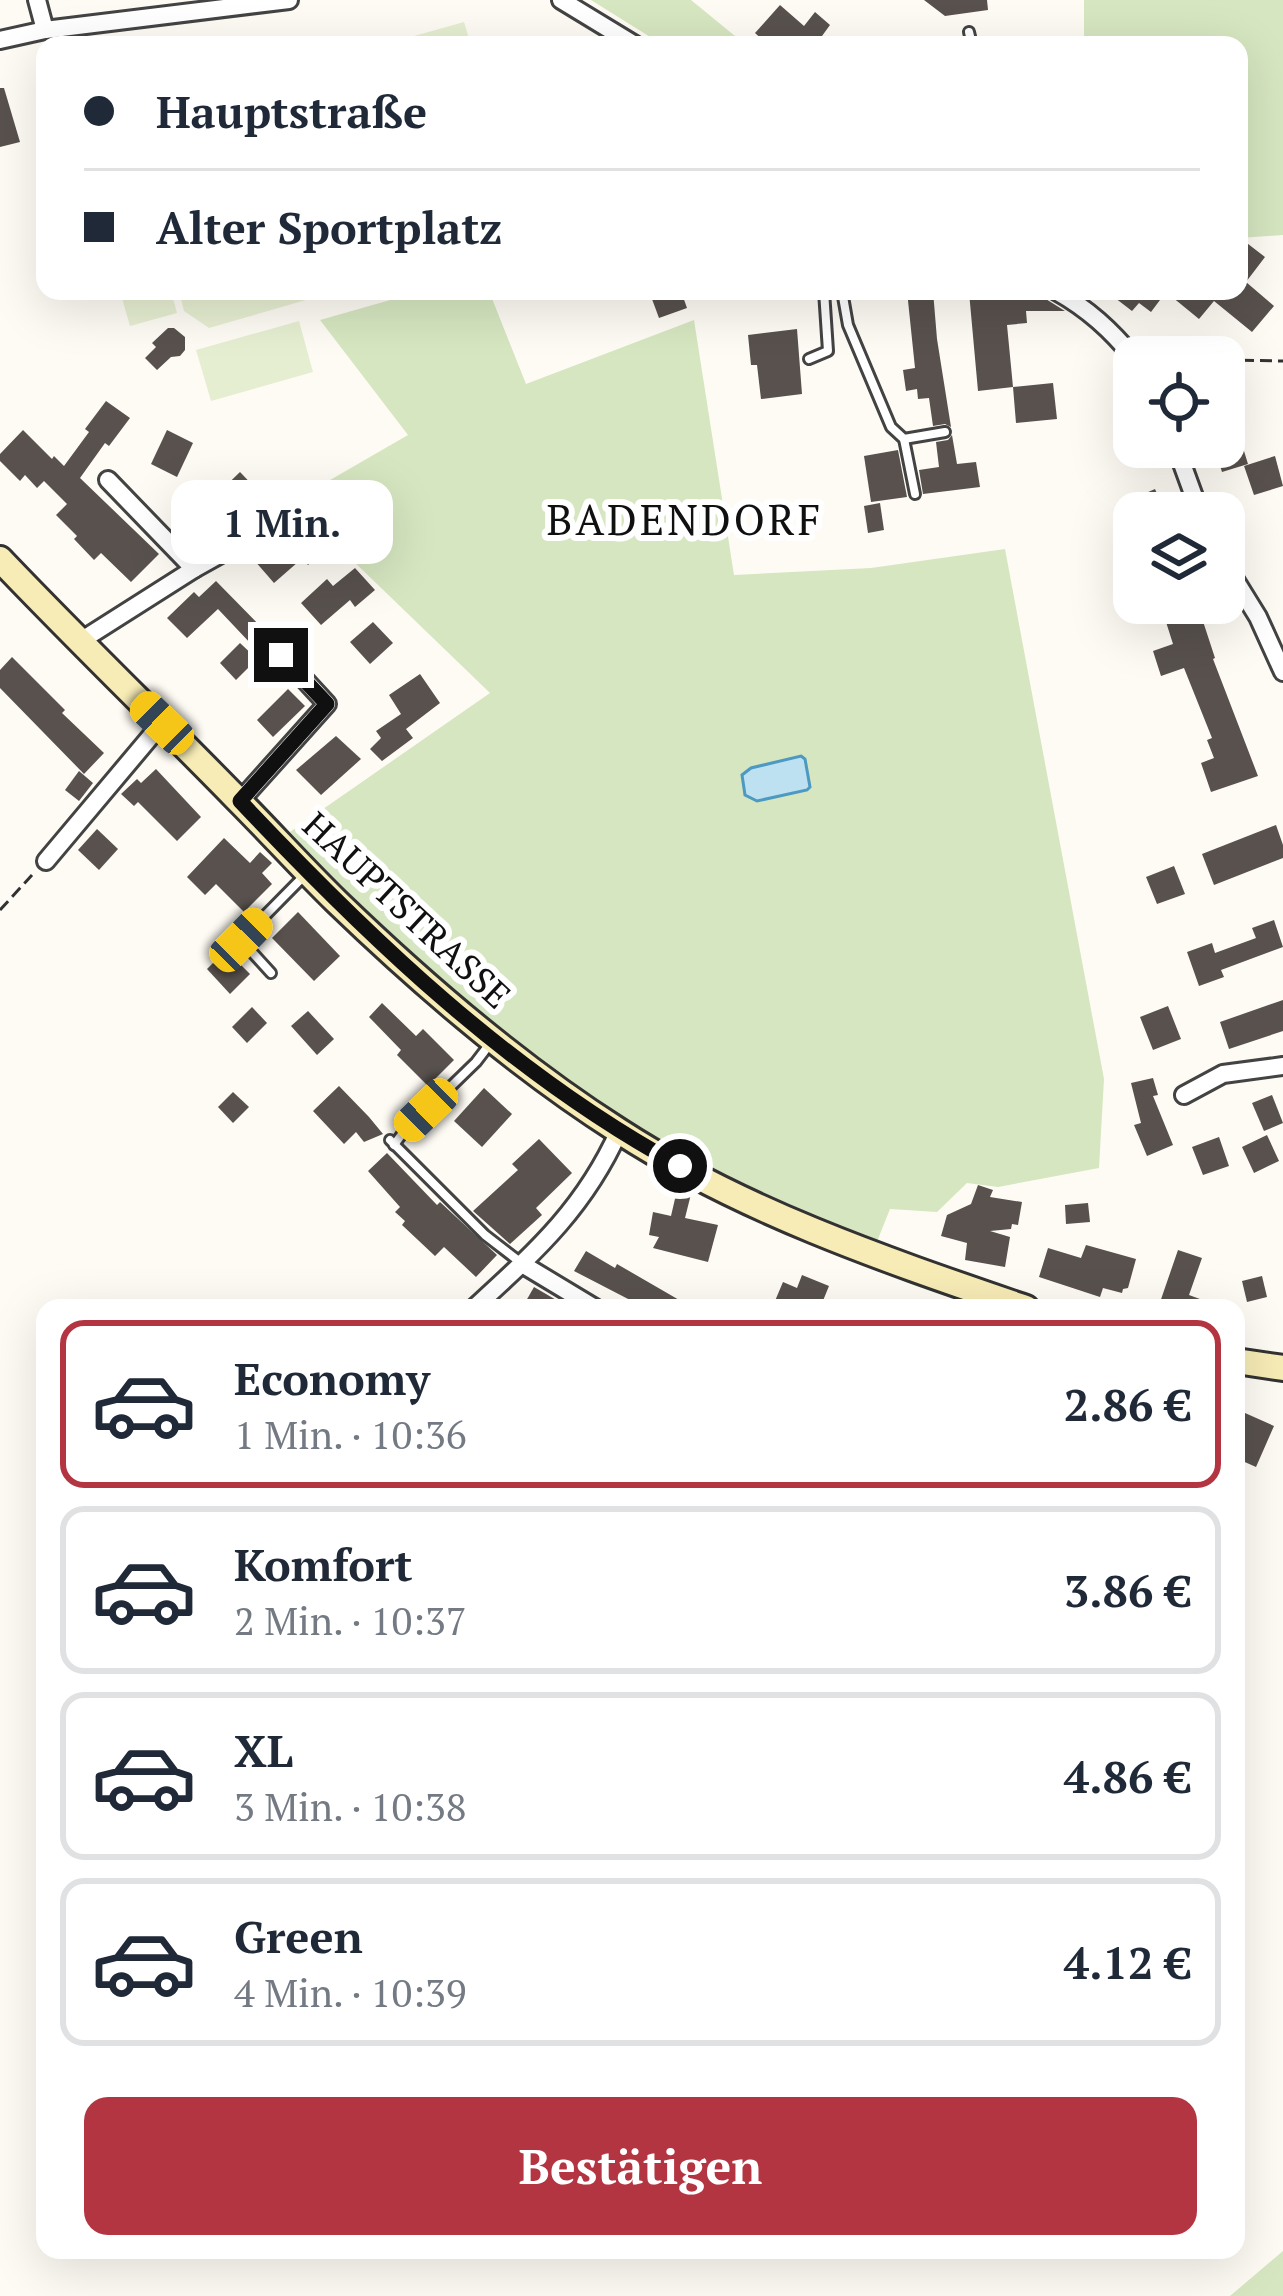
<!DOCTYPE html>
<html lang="de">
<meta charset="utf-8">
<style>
:root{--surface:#fff;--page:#f2f2f3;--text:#1f2937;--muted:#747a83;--line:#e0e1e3;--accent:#b43542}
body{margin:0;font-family:"PT Serif",serif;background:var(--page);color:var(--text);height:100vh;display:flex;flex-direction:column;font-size:45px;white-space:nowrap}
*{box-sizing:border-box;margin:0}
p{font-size:39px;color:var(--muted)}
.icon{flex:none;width:66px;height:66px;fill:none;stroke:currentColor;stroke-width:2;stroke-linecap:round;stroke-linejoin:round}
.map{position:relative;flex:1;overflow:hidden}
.details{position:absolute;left:36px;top:1299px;width:1209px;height:960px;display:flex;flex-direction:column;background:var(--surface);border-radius:24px;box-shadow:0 12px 48px #0002}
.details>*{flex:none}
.hud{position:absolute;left:36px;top:36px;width:1212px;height:264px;border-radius:24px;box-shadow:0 12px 48px #0002;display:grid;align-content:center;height:264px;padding:0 48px;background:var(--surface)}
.buttons{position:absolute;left:1113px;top:336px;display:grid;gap:24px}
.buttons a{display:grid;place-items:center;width:132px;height:132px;border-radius:24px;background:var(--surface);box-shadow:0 12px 48px #0002;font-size:60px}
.end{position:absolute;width:54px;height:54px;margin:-27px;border:15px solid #101010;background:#fff;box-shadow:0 0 0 6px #fff}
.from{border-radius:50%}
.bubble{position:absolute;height:84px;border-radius:24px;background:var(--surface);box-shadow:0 12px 48px #0002;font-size:39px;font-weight:800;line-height:84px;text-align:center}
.car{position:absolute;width:36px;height:72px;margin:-36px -18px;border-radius:15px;box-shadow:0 0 9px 3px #0007;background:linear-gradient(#f5c518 24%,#345 0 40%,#f5c518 0 76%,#345 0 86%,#f5c518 0)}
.hud b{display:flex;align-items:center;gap:42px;height:114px;font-size:45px}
.hud b+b{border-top:3px solid var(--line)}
.hud i{width:30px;height:30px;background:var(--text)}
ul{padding:21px 0 0;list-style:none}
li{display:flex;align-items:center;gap:36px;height:168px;margin:0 24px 18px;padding:0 24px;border:6px solid var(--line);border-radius:24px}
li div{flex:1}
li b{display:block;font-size:45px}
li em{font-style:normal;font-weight:800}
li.active{border-color:var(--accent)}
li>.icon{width:108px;height:108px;stroke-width:1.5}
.button{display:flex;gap:24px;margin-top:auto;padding:24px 48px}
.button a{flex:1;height:138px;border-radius:24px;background:var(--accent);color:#fff;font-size:48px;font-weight:800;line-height:138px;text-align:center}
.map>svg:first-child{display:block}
</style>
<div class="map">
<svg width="1283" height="2296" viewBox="0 0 1283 2296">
<rect width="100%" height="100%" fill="#fefbf4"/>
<!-- green -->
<g fill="#d6e6c0" fill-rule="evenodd">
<polygon points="591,0 691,0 746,45 663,45"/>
<polygon points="1084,0 1283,0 1283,235 1239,238 1239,45 1084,45"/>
<path d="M422,291H489L526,384L694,320L734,575L871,568L1005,549L1104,1079L1099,1168L998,1187L967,1183L937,1212L890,1209L876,1244C792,1207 709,1169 630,1123C586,1096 545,1063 504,1031C428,969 357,904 290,832L490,693L292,502L408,435L320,320ZM801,756L805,760L809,787L745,795L742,775Z"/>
<polygon points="1283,2251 1283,2296 1230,2296"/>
</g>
<!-- pitch -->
<g fill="#e6eed1">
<polygon points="464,22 471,45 382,45"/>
<polygon points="120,291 171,291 177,313 130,326"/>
<polygon points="179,291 337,291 209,328 184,311"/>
<polygon points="299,321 313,372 211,401 196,350"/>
</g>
<!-- water -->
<polygon fill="#bee1f1" stroke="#4c99c1" stroke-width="3" points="801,756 805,759 810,787 807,790 757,801 745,795 742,775 751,768"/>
<!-- building -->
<g fill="#58514d">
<polygon points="924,0 987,0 988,10 945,16"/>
<polygon points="780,5 804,26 815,12 830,25 822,36 835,45 768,45 755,33"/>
<polygon points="0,88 4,88 20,142 0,147"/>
<polygon points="1239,237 1265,257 1246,282 1274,306 1252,332 1214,301 1199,319 1166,292 1151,312 1139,303 1132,311 1106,291 1239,291"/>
<polygon points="649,291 681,291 687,308 659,318"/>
<polygon points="907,291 933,291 937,339 951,427 945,424 933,426 929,398 918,399 917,389 906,391 903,370 915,368"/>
<polygon points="977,291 1033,291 1065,311 1026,311 1027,323 1007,325 1013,387 978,391 969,292"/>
<polygon points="168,328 174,328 185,337 185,350 180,356 171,357 157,370 145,358 156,347 152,343"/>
<polygon points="797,329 802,394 761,399 757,365 751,365 748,335"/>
<polygon points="1053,383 1057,419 1016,423 1013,387"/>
<polygon points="1224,399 1228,399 1248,464 1222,472 1214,447 1224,447"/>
<polygon points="106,401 130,418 109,446 105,443 80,478 159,554 131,582 101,553 94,560 74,539 77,536 56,515 67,504 44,481 37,488 25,475 20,481 0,461 0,454 23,430 52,459 54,456 64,466 89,432 85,429"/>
<polygon points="167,430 193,443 177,477 151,464"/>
<polygon points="952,435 957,464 976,462 980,487 923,494 919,470 939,467 936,442 948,440"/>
<polygon points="898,450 907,497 871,502 864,456"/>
<polygon points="1275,456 1283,486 1254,495 1244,466"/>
<polygon points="240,472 260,493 230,522 210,501"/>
<polygon points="1155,489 1165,513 1133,513 1128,501"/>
<polygon points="880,503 884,530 868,533 864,506"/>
<polygon points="278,539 298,562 274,583 254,560"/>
<polygon points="312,542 322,553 308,565 298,553"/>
<polygon points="355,568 375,590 355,607 350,600 321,625 301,603 327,579 333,586"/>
<polygon points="216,581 266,632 252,645 218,609 187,638 167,618 194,592 199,597"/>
<polygon points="1160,603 1197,603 1215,658 1213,659 1258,776 1211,792 1201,763 1214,758 1207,740 1212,738 1184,668 1161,676 1153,651 1173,644"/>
<polygon points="373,622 393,643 370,664 350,642"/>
<polygon points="240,643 257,659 236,680 220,663"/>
<polygon points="12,657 65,710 62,713 104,753 84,774 0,688 0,670"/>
<polygon points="420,674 440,703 406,729 413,738 382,761 370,749 381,738 376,731 401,714 389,695"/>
<polygon points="288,689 305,706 273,737 257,720"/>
<polygon points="336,736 361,759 321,795 296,770"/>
<polygon points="156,769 201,817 177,841 138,802 134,806 121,794 137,779 141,783"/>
<polygon points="79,771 93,783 79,801 65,790"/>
<polygon points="1276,825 1283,845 1283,858 1214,885 1202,854"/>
<polygon points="97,829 118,849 99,870 78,850"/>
<polygon points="224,838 250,863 260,852 272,863 262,873 272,884 244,912 216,884 205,895 187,877"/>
<polygon points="1174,866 1185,894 1157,904 1146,877"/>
<polygon points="298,912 340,956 314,981 272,938"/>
<polygon points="1274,920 1283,947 1221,970 1224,977 1199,986 1187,952 1212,943 1215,953 1256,938 1252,928"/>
<polygon points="226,950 250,974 230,994 207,969"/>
<polygon points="1283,1000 1283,1031 1229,1049 1220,1022"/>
<polygon points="382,1003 416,1036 423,1029 454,1060 428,1086 397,1055 401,1050 369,1017"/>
<polygon points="1168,1006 1181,1039 1153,1050 1140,1017"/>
<polygon points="252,1007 267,1023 247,1043 232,1027"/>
<polygon points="308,1011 334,1039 317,1055 291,1026"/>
<polygon points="1153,1078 1158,1095 1153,1096 1173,1145 1147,1156 1134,1125 1141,1123 1131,1083"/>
<polygon points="339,1086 369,1117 383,1134 364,1142 356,1132 344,1144 313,1111"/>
<polygon points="484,1088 512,1114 482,1147 454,1121"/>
<polygon points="233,1092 249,1107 233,1123 218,1107"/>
<polygon points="1272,1095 1283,1123 1264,1131 1252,1103"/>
<polygon points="1267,1135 1279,1161 1254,1173 1242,1147"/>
<polygon points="1219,1137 1229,1166 1203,1175 1192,1147"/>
<polygon points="539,1139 572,1173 536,1208 542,1215 510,1244 473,1211 518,1170 512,1164"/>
<polygon points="387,1153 437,1205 440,1202 497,1255 476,1277 444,1247 435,1256 402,1225 405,1221 395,1212 400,1207 368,1171"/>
<polygon points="978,1185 993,1190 990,1197 1022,1202 1018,1225 1012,1224 1011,1229 990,1231 1010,1237 1005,1267 965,1260 967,1243 941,1236 947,1215 971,1204"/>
<polygon points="677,1190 691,1194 685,1218 718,1225 708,1262 653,1248 659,1237 649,1235 653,1212 671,1216"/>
<polygon points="1088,1203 1090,1222 1066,1224 1065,1205"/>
<polygon points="1086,1245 1136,1259 1128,1288 1123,1289 1122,1293 1103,1288 1100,1297 1039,1277 1048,1248 1081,1258"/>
<polygon points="1178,1250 1202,1258 1189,1295 1219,1306 1218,1308 1158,1308"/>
<polygon points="586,1251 615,1268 617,1264 693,1308 625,1308 632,1301 574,1271"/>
<polygon points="802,1275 829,1286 820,1308 772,1308 783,1282 797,1288"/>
<polygon points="1262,1276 1267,1297 1247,1302 1242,1281"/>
<polygon points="534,1287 570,1308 522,1308"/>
<polygon points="1236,1409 1274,1426 1256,1467 1238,1459 1243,1447 1236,1444"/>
</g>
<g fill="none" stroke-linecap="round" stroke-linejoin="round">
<defs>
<g id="service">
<polyline points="969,32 972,45"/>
<polyline points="842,291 848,325 891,427 904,439 915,494"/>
<polyline points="809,359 828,351 824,291"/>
<polyline points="904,439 945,432"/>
<polyline points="271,973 241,940 302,878"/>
<polyline points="390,1140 485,1235 520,1262"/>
<polyline points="394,1145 402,1134 476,1062 489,1045"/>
</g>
<g id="minor">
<polyline points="37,0 45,30"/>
<polyline points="561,0 635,45"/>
<polyline points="0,40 45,30 289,0"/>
<path d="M1056,291C1088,309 1111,330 1134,358"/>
<polyline points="1176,447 1200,513"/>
<polyline points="1224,562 1258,617 1283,672"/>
<polyline points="194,569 296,512"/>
<polyline points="79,642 194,569 108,480"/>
<polyline points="240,801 327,704 281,654"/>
<polyline points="46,861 162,723"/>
<polyline points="1184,1095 1223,1074 1283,1066"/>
<polyline points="522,1264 595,1308"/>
<path d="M474,1308C535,1252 584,1209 619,1131"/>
</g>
<g id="secondary">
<path d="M0,559C77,640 158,718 236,798C270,832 302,868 337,902C424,986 517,1066 619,1131C744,1212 886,1260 1026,1308"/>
<polyline points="1236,1361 1283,1368"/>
</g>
</defs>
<!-- service casing -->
<use href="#service" stroke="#434343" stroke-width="14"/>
<!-- minor casing -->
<use href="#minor" stroke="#434343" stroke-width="22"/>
<!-- secondary casing -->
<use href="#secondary" stroke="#323232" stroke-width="30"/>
<!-- path -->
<g stroke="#323232" stroke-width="3" stroke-dasharray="12 6" stroke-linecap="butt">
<polyline points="1224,360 1283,361"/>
<polyline points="0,910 32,875"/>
</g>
<!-- service -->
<use href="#service" stroke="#fff" stroke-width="8"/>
<!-- minor -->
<use href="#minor" stroke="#fff" stroke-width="16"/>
<!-- secondary -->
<use href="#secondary" stroke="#f7ecb6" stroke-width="24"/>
</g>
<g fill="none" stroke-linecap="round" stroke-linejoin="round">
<!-- route -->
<path stroke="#101010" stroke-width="15" d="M281,655L327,704L240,801C371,940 511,1074 680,1166"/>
</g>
<g text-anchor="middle" stroke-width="12" stroke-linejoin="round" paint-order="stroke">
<!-- street labels -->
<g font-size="36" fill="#101010" stroke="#fff">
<text transform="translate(407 910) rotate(43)" y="13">HAUPTSTRASSE</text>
</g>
<!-- quarter labels -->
<g font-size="42" letter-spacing="3" fill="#101010" stroke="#fff">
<text x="685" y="535">BADENDORF</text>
</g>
</g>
</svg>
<div class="buttons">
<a><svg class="icon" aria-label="locate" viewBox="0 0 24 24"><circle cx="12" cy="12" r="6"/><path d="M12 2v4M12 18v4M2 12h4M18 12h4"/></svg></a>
<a><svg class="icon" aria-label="layers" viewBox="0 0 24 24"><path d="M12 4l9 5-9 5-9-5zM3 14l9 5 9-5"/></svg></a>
</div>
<i class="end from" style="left:680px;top:1166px"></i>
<i class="end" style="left:281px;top:655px"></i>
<div class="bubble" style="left:171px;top:480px;width:222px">1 Min.</div>
<i class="car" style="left:162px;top:723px;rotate:314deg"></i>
<i class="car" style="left:241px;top:940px;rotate:44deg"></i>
<i class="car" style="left:426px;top:1110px;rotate:226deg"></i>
<div class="hud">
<b><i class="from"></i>Hauptstraße</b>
<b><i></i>Alter Sportplatz</b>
</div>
<section class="details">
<ul>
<li class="active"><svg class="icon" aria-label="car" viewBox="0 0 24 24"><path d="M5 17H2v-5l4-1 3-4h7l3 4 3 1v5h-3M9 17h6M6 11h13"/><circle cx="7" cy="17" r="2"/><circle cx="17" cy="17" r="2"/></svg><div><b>Economy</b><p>1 Min. · 10:36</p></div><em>2.86 €</em></li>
<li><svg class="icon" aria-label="car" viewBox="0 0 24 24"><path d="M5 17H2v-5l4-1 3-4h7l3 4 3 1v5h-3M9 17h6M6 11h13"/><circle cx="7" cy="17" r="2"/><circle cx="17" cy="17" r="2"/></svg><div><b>Komfort</b><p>2 Min. · 10:37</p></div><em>3.86 €</em></li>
<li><svg class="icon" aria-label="car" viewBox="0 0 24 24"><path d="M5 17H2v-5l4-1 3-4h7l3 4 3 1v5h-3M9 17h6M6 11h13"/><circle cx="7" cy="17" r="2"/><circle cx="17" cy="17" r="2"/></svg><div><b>XL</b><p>3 Min. · 10:38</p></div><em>4.86 €</em></li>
<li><svg class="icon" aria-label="car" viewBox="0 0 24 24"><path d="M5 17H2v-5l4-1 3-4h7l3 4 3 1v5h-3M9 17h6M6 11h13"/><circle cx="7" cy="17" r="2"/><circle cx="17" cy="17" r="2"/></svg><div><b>Green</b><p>4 Min. · 10:39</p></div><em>4.12 €</em></li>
</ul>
<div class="button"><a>Bestätigen</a></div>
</section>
</div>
